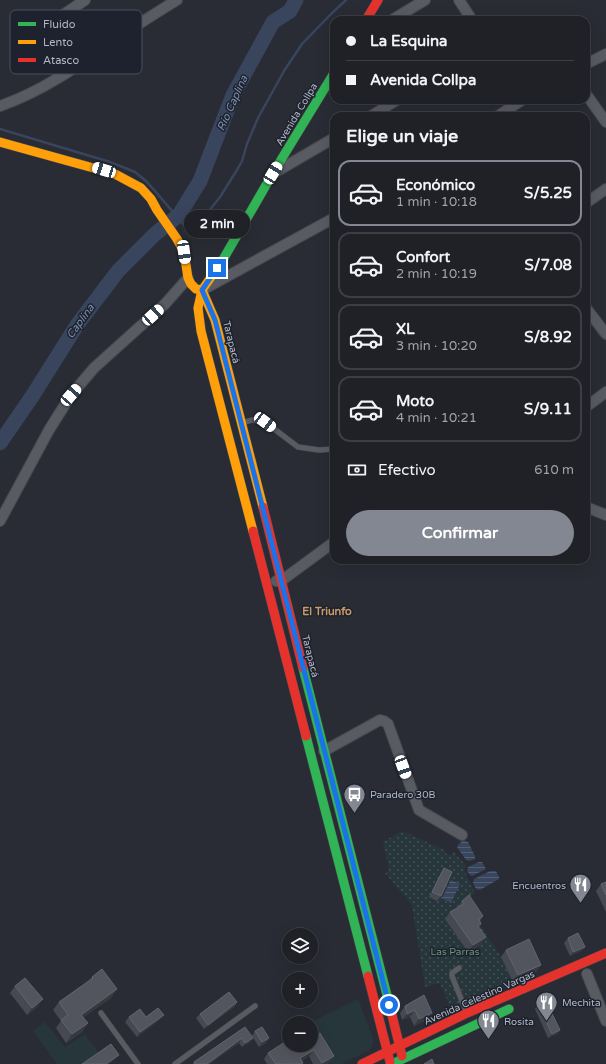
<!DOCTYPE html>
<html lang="es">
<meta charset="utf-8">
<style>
:root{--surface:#1f2127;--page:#27292f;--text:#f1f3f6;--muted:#a1a3a7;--line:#3c3e44;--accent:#838792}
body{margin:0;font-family:"Varela Round",sans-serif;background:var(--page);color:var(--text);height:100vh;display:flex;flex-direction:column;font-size:15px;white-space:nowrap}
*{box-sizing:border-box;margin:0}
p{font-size:13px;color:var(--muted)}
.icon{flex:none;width:22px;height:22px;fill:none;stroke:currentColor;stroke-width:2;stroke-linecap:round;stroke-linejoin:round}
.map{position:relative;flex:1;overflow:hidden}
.sheet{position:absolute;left:330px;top:112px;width:260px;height:452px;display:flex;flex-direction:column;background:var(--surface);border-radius:12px;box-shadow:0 4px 16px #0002,0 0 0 1px var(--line)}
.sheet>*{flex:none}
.top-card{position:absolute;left:330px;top:16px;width:260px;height:88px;border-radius:12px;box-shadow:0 4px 16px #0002,0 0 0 1px var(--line);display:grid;align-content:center;height:88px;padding:0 16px;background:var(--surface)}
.tools{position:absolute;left:282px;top:928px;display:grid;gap:8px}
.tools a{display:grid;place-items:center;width:36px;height:36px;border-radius:50%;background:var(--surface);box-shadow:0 4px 16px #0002,0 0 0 1px var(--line);font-size:20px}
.end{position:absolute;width:18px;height:18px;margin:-9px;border:5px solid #1a73e8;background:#fff;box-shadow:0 0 0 2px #fff}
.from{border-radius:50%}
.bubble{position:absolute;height:28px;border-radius:14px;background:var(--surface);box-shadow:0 4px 16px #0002,0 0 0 1px var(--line);font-size:13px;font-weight:700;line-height:28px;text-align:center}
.car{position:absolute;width:12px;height:24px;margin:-12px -6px;border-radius:5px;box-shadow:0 0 3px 1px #0007;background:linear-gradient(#fff 24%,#345 0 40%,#fff 0 76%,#345 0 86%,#fff 0)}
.top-card b{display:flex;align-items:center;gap:14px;height:38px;font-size:15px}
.top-card b+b{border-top:1px solid var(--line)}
.top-card i{width:10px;height:10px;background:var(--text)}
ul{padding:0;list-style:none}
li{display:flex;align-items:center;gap:12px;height:66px;margin:0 8px 6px;padding:0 8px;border:2px solid var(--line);border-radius:12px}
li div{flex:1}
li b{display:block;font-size:15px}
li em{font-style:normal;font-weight:700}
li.active{border-color:var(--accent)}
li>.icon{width:36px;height:36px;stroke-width:1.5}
h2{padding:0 16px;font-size:18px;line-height:48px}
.pay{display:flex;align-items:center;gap:10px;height:44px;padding:0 16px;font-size:15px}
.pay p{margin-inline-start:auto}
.cta{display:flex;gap:8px;margin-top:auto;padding:8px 16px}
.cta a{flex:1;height:46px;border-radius:24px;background:var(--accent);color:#fff;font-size:16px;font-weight:700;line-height:46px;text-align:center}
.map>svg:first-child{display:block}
</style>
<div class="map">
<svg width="606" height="1064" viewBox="0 0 606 1064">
<defs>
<pattern id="park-dots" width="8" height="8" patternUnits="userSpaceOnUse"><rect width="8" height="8" fill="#27363a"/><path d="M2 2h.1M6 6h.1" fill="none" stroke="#445155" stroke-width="1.8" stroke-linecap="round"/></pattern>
<pattern id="water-rules" width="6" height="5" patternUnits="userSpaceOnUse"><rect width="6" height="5" fill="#38455d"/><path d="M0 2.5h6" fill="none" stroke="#525e73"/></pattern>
</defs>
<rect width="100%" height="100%" fill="#292c34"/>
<!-- green -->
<g fill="#27363a">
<path d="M358,999L373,1038C373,1044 373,1047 368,1051L341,1064H331C326,1054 311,1033 311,1023H310Z"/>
<polygon points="45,1022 65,1047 85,1034 99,1053 82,1064 57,1064 33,1031"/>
</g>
<!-- park -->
<polygon fill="url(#park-dots)" points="402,831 445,850 445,853 450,856 454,852 466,866 464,870 475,893 465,902 501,957 514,983 452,1012 440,983 425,987 412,905 385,873 389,870 383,842"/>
<!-- water -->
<g fill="url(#water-rules)">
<polygon points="463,840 468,842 475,856 475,859 469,861 466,860 457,847 458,845"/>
<polygon points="479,862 482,862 486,869 472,876 470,875 467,871 468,867"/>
<polygon points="490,871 496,871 499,877 499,879 480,890 476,889 473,883 474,879"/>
<polygon points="451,880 460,884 451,903 442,898"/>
</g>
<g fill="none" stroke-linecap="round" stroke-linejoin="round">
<!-- stream -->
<polyline stroke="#38455d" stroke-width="2.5" points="0,129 110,162 135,172 146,181 155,191 184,225 189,229 192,229 197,225 205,216 220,197 237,170 242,161 247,144 258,118 284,71 302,44 331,14 346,0"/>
<!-- river -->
<polyline stroke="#38455d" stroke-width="15" points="0,443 33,395 77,325 118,271 155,234 179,215 200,181 233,95 273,22 290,11 296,0"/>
<defs>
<g id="lane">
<polyline points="242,423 252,420 265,422 298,447 319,450 334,449"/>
<polyline points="459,968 452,973 452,976 466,1011"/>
<polyline points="101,1013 138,1064"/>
<polyline points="175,1064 255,1006"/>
</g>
<g id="street">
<polyline points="459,0 472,20"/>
<polyline points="392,20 425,0"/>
<polyline points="81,64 54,21 85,0"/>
<polyline points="586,64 606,54"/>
<polyline points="586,94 606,122"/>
<path d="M0,106C46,90 85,61 125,33C142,22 159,11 177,0"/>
<polyline points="371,116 397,100"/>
<polyline points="498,116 522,100"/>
<polyline points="274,173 334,138"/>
<polyline points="586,203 606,189"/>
<polyline points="204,289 334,218"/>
<polyline points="586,308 606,334"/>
<polyline points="586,407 606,392"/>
<polyline points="586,507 606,515"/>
<polyline points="0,521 49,430 71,395 94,368 165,304 188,278"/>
<polyline points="276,581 281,581 334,542"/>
<polyline points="324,751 380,720 384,721 388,724 419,810 462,835"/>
<polyline points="587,974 606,1021"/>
</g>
<g id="fast">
<polyline points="221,263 273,173 334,73"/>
<polyline points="303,668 389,1003"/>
<polyline points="306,736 368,976"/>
<polyline points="392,1064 509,1009"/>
</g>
<g id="slow">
<polyline points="0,142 115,174 141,188 151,199 157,210 177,239 184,252 188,278 191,284 196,289 202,290"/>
<polyline points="221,263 202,290 198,308 201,331 253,531"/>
<polyline points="202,290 215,320 263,507"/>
</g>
<g id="jam">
<polyline points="366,20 378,0"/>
<polyline points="263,507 303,668"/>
<polyline points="253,531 306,736"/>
<polyline points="368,976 390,1062"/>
<polyline points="389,1003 402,1056"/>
<polyline points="362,1064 467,1013 606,953"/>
</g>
</defs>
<!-- lane casing -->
<use href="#lane" stroke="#45474d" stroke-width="6"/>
<!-- street casing -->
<use href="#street" stroke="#45474d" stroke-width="12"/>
<!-- fast casing -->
<use href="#fast" stroke="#45474d" stroke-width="10"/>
<!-- slow casing -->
<use href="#slow" stroke="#45474d" stroke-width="10"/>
<!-- jam casing -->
<use href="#jam" stroke="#45474d" stroke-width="10"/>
<!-- lane -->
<use href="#lane" stroke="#585b62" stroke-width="5"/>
<!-- street -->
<use href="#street" stroke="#585b62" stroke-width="10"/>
<!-- fast -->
<use href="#fast" stroke="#30b455" stroke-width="9"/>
<!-- slow -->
<use href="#slow" stroke="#ff9f0a" stroke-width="9"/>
<!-- jam -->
<use href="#jam" stroke="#e5322d" stroke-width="9"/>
</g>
<!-- wall -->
<g fill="#464951">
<polygon points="444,868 441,896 437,901 429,897 441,873"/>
<polygon points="606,882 606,912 596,891 601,884"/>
<polygon points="462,901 483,916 480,921 479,927 486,937 481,944 468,952 445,919 450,912 457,908"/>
<polygon points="568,938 585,947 581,951 570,956 564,943"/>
<polygon points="506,950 541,965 536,972 513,982 501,957"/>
<polygon points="92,977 111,998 83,1017 88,1023 82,1032 66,1043 56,1028 61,1021 53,1010 59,1002 89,981"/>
<polygon points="15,986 38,1006 27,1015 10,993"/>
<polygon points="424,995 427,1020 414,1026 410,1017 402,1020 400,1013 405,1006"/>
<polygon points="237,1002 234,1007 204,1029 196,1018 200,1014"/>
<polygon points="538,1004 560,1030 557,1034 548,1038 535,1009"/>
<polygon points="129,1017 146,1017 160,1019 137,1037 125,1022"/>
<polygon points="245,1027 250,1042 242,1047 239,1043 209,1064 193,1064 194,1062"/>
<polygon points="255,1031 269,1038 266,1043 259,1047 252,1036"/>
<polygon points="289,1045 311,1045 329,1063 327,1064 313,1064 309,1056 302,1061 303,1063 302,1064 267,1064 264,1059 268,1053"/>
</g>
<!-- shaded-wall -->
<g fill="#363940">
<polygon points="486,937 481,944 468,952 473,945"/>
<polygon points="585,947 581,951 570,956 573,952"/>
<polygon points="541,965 536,972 513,982 518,975"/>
<polygon points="117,989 111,998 76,1023 81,1015"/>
<polygon points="43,999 38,1006 27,1015 32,1008"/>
<polygon points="237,1002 234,1007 204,1029 208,1025"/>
<polygon points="415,1010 410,1017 402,1020 407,1014"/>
<polygon points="432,1013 427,1020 414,1026 419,1019"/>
<polygon points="164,1015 160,1019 137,1037 140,1032"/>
<polygon points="88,1023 82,1032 66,1043 72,1034"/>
<polygon points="560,1030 557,1034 548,1038 552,1034"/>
<polygon points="242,1038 239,1043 209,1064 207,1064"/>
<polygon points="253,1038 250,1042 242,1047 245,1043"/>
<polygon points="269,1038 266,1043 259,1047 262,1042"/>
<polygon points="314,1050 309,1056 297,1064 300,1058"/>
<polygon points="119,1055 115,1059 109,1064 106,1064"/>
<polygon points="334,1056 329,1063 327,1064 321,1064"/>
</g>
<!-- building -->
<g fill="#52555d" stroke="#61656e">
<polygon points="444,868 452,872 441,896 432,892"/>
<polygon points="606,882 606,895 601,884"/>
<polygon points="469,895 483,916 479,919 481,924 478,926 486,937 473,945 450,912 464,904 462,901"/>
<polygon points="578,933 585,947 573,952 568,938"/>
<polygon points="529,939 541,965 518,975 506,950"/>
<polygon points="102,969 117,989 81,1015 88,1023 72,1034 61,1020 68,1015 59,1002 93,978 92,977"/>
<polygon points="25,978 43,999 32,1008 15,986"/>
<polygon points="229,992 237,1002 208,1025 200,1014"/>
<polygon points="424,995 432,1013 419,1019 415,1010 407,1014 405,1006"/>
<polygon points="546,1001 560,1030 552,1034 538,1004"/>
<polygon points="158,1008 164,1015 140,1032 129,1017 140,1009 146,1017"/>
<polygon points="245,1027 253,1038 245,1043 242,1038 207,1064 195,1064 194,1062"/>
<polygon points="262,1027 269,1038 262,1042 255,1031"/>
<polygon points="320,1033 334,1056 322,1063 314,1050 300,1058 303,1063 301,1064 276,1064 268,1053 288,1040 289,1042 289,1045 311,1045 311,1038"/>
<polygon points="111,1044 119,1055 106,1064 82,1064"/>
<polygon points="432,1059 434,1064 424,1064"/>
</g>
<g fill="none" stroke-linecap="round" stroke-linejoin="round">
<!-- route -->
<polyline stroke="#1a73e8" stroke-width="5" points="217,268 202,290 215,320 389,1005"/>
</g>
<!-- icons -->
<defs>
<symbol id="bus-pin" viewBox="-11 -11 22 30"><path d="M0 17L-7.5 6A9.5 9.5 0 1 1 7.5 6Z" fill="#838792" stroke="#1d222e"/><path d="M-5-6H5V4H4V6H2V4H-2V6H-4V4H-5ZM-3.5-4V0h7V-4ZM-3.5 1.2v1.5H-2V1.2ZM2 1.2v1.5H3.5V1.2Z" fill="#fff"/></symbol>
<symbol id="restaurant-pin" viewBox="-11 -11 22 30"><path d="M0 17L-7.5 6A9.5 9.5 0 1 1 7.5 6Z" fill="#838792" stroke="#1d222e"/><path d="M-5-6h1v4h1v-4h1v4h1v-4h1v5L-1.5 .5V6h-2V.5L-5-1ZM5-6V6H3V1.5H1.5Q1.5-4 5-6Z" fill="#fff"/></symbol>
</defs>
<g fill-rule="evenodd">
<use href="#bus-pin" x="342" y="782" width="25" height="34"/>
<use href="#restaurant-pin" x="568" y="872" width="25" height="34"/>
<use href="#restaurant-pin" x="534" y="990" width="25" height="34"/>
<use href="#restaurant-pin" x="476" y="1008" width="25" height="34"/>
</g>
<g text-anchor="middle" stroke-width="3" stroke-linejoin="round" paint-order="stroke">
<!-- street labels -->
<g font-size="10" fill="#b3b8c5" stroke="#1d222e">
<text transform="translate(296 114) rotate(-59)" y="4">Avenida Collpa</text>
<text transform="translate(232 342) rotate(76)" y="4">Tarapacá</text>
<text transform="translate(311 656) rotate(76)" y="4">Tarapacá</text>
<text transform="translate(479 997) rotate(-24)" y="4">Avenida Celestino Vargas</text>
</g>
<!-- poi labels -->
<g font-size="10" fill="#b3b8c5" stroke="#1d222e" text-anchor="start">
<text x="370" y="798">Paradero 30B</text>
<text x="566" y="889" text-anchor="end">Encuentros</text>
<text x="562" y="1006">Mechita</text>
<text x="504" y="1025">Rosita</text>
</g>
<!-- park labels -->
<g font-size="10" fill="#6c9479" stroke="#1d222e">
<text x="455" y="955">Las Parras</text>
</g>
<!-- water labels -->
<g font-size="11" font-style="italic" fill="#7c8dab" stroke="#1d222e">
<text transform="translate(232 103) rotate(-66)" y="4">Río Caplina</text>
<text transform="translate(80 321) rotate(-54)" y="4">Caplina</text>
</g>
<!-- neighbourhood labels -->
<g font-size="11" font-weight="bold" fill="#cb9c68" stroke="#1d222e">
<text x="327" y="615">El Triunfo</text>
</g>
</g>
<!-- legend -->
<rect x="10" y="10" width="132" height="64" rx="6" fill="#1d222e" stroke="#4a4f5b" stroke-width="1"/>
<rect x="18" y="22" width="18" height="4" fill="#30b455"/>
<rect x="18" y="40" width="18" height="4" fill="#ff9f0a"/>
<rect x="18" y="58" width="18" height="4" fill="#e5322d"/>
<g font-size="11" fill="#b3b8c5">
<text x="43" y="28">Fluido</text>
<text x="43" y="46">Lento</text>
<text x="43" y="64">Atasco</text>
</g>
</svg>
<div class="tools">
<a><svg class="icon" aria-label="layers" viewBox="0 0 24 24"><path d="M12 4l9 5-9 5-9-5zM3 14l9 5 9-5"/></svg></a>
<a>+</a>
<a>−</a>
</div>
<i class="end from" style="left:389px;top:1005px"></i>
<i class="end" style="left:217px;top:268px"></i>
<div class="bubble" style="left:184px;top:210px;width:66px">2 min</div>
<i class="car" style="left:104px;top:170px;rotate:287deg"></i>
<i class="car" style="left:273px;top:173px;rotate:31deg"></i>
<i class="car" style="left:184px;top:252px;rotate:172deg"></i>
<i class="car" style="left:153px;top:315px;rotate:48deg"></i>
<i class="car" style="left:71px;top:395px;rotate:41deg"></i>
<i class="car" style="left:265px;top:422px;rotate:127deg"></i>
<i class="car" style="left:403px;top:767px;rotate:160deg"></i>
<div class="top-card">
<b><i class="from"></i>La Esquina</b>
<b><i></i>Avenida Collpa</b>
</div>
<section class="sheet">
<h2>Elige un viaje</h2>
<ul>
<li class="active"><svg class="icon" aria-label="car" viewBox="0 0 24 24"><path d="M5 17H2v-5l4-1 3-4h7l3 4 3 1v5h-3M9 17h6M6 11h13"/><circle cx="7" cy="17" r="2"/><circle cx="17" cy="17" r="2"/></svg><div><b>Económico</b><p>1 min · 10:18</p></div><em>S/5.25</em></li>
<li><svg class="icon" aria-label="car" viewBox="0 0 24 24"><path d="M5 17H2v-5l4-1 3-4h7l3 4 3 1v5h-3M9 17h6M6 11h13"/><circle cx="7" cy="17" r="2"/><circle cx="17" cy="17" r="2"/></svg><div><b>Confort</b><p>2 min · 10:19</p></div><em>S/7.08</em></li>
<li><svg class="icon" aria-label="car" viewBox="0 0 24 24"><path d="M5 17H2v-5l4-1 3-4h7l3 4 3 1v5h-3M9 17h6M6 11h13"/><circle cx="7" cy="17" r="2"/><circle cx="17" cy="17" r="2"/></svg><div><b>XL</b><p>3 min · 10:20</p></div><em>S/8.92</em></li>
<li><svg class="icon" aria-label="car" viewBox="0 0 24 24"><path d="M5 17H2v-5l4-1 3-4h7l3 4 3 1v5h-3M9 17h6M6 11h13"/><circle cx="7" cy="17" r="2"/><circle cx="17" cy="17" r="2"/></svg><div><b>Moto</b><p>4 min · 10:21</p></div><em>S/9.11</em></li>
</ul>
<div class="pay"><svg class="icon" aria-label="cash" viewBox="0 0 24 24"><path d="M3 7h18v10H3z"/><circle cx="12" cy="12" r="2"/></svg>Efectivo<p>610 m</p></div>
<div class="cta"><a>Confirmar</a></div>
</section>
</div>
